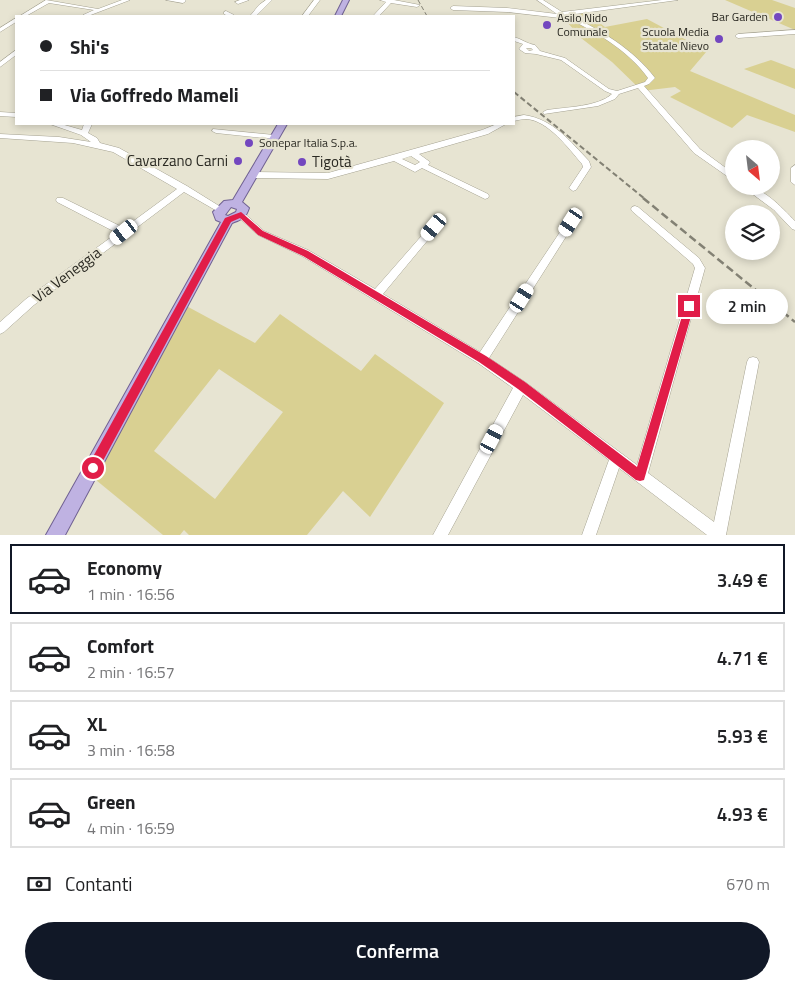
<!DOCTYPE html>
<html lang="it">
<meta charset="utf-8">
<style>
:root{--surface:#fff;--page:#f2f2f2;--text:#202124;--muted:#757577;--line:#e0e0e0;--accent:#111827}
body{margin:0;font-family:"Titillium Web",sans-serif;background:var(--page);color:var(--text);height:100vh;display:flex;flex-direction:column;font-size:19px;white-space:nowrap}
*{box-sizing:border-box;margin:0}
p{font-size:16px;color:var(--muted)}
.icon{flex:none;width:28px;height:28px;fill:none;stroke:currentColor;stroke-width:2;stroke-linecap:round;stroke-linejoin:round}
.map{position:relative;height:535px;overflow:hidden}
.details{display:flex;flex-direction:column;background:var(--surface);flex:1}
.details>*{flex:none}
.top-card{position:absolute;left:15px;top:15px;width:500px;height:110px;border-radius:0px;box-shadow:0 2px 8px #0003;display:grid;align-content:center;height:110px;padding:0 25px;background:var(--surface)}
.needle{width:32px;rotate:152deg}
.controls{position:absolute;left:725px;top:140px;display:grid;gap:10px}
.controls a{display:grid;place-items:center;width:55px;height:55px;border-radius:50%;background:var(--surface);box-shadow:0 2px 8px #0003;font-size:25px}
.end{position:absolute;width:22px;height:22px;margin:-11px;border:6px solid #e11d48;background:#fff;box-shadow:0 0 0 2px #fff}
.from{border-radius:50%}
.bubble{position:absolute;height:35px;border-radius:18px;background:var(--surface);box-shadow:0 2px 8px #0003;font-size:16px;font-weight:600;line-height:35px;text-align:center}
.car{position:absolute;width:15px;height:30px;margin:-15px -8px;border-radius:6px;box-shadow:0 0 4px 1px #0007;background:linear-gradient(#fff 24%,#345 0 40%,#fff 0 76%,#345 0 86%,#fff 0)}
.top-card b{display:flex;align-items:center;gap:18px;height:48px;font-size:19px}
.top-card b+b{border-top:1px solid var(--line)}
.top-card i{width:12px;height:12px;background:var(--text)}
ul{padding:9px 0 0;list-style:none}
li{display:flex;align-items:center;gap:15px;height:70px;margin:0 10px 8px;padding:0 15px;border:2px solid var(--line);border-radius:0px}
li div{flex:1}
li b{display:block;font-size:19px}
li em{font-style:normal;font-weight:600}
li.active{border-color:var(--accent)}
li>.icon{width:45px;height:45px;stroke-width:1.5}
.pay{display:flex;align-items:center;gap:12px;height:55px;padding:0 25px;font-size:19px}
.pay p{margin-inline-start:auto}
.button{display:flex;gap:10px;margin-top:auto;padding:10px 25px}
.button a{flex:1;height:58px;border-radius:30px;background:var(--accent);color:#fff;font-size:20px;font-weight:600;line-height:58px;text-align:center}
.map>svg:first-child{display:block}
</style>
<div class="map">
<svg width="795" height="535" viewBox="0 0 795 535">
<rect width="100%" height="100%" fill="#e7e4d2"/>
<!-- green -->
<g fill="#d9d092" fill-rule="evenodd">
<polygon points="725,0 772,0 795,8 795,30"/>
<polygon points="586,13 605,27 647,19 707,51 690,71 795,115 795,132 747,115 732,128 670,97 681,91 675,87 642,91 612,62 581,38 561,15"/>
<polygon points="771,60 795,69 795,89 744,69"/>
<path d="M179,302L255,343L280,314L361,371L375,354L444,403L370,517L343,491L307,535H189L184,530L180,535H163L85,471ZM219,369L283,412L215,499L154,451Z"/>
</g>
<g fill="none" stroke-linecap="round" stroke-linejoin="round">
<defs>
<g id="minor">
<polygon points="46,0 98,9 122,0 130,0 88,16 83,15 94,10 49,3 26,16 20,16"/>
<polygon points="166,0 185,0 186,1 183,3"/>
<polygon points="240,0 249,0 238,4 235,2"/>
<polygon points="266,0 272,0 256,16 250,16 259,5"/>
<polygon points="314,0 320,0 308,16 302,16"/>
<polygon points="380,0 394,0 420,5 417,7 391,3 379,16 373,16 386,2"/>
<path d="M537,0H543L562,12L662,0H678L568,15C600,29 634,50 655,78L649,84L644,86L700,149L734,174V181L694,153L638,88L619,94L615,99L598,106L544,114L543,112L547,110C566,107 598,107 612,94L605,91L561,60L536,54L525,53L519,49L523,44L514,41V37C522,39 527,44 535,45L540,51L565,58L609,89L617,91L645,82L648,78C628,50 594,30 562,16L560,18L507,12L453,10L450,8L453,6L507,8L557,14ZM526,48H531L533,50L529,51Z"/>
<polygon points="226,11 234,15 235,16 228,16 224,14 224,12"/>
<polygon points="16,18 16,22 0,32 0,28"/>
<polygon points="795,30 795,34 738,38 735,36 738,34"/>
<polygon points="16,50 16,55 0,67 0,62"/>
<polygon points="0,112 16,113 16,117 0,116"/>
<path d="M524,115C553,119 570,141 589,161L591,167L576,190L573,191L569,188L583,167L582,164C569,149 548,120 526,119C522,119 518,120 514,121V117Z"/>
<polygon points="50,124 61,124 82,130 84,124 92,124 88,133 97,138 100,143 119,148 187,186 224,209 223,211 217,211 184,192 34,305 4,332 0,334 0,322 26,299 117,233 57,202 56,200 57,198 63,198 124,228 177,189 113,152 73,143 0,138 0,134 59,137 91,142 81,135"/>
<path d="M497,124H506L488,134L419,154L430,162L428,165L488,194L489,196L488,198L485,199L422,168L415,172L394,161L328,179L252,178L248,175L252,172L328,173L482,130ZM411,156L420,162L415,165L402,159Z"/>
<polygon points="213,129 274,135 278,137 274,139 216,133 212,131"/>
<polygon points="795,165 795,185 791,182 791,168"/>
<path d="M742,186C763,186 781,207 795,221V230L792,229L774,210Z"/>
<polygon points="635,206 638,207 699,258 705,268 648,473 714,522 747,362 749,358 753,357 757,358 759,362 726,535 707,535 619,468 596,535 582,535 609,460 523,395 448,535 433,535 513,388 478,363 302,256 258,235 236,215 238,213 244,213 264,231 308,250 375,289 431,225 437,225 439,227 437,229 383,294 480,352 568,220 574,220 576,222 574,224 489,358 525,382 637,465 695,268 693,264 632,211 631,209 632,207"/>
</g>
<g id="major">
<polygon points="343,0 349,0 341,16 335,16"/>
<path d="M278,124H287L242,202L249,208C246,218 242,219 232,223L65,535H46L221,222L216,220L213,212L224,201L233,200ZM231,207L237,209L236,212L228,216L225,215Z"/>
</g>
</defs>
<!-- minor casing -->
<use href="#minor" stroke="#a5a291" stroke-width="1"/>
<!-- major casing -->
<use href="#major" stroke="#706192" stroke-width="2"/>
<!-- minor -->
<use href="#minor" fill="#fff" fill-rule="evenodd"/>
<!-- major -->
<use href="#major" fill="#bfb2e2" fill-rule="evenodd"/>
<!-- rail-far2 -->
<polyline stroke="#838174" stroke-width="1" stroke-dasharray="4.5 2.5" stroke-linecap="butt" points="418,0 427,16"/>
<!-- rail-far1 -->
<polyline stroke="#838174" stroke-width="2" stroke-dasharray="5.5 3" stroke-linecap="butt" points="514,92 645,199"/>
<!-- rail -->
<polyline stroke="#838174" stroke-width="2.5" stroke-dasharray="8 4" stroke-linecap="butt" points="643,198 795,322"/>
</g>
<!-- route -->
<polygon fill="#e11d48" points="241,212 263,231 308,251 486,356 525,382 637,467 685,306 689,302 692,303 694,306 644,480 640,481 636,480 518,389 479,362 303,256 258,235 240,218 231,222 97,472 93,474 89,472 87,468 89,464 225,218"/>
<!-- markers -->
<g fill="#7347bf" stroke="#e7e4d2" stroke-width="2">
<circle cx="778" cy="17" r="5"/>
<circle cx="547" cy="25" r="5"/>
<circle cx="719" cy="39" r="5"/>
<circle cx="249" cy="143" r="5"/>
<circle cx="238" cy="161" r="5"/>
<circle cx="302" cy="162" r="5"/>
</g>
<g text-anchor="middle" stroke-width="4.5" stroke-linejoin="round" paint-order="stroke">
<!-- far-poi labels -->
<g font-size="12" fill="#2b2a23" stroke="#e7e4d2" text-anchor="end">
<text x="768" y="21">Bar Garden</text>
<text x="557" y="22" text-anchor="start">Asilo Nido<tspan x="557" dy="14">Comunale</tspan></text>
<text x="709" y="36">Scuola Media<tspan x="709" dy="14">Statale Nievo</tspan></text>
<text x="259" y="147" text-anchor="start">Sonepar Italia S.p.a.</text>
</g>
<!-- poi labels -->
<g font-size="15" fill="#2b2a23" stroke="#e7e4d2" text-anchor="end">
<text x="228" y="166">Cavarzano Carni</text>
<text x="312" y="167" text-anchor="start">Tigotà</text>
</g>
<!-- street labels -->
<g font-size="15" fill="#2b2a23" stroke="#e7e4d2">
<text transform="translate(67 275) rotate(-37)" y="5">Via Veneggia</text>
</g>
</g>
</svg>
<div class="controls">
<a><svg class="needle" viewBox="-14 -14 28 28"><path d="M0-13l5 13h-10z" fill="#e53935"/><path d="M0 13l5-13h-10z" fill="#757577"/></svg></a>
<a><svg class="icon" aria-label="layers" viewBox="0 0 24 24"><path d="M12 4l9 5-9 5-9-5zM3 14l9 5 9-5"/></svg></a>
</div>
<i class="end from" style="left:93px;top:468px"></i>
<i class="end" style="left:689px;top:306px"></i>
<div class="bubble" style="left:706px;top:289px;width:82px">2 min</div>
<i class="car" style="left:571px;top:222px;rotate:213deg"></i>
<i class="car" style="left:434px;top:227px;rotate:220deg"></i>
<i class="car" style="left:124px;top:232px;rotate:232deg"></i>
<i class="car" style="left:522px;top:298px;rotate:32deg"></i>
<i class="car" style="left:492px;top:439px;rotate:28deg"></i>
<div class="top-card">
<b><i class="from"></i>Shi's</b>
<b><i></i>Via Goffredo Mameli</b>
</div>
</div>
<section class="details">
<ul>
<li class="active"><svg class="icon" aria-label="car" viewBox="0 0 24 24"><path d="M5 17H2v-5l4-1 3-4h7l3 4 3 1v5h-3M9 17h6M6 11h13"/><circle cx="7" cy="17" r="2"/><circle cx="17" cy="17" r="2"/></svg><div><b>Economy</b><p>1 min · 16:56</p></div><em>3.49 €</em></li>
<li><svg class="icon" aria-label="car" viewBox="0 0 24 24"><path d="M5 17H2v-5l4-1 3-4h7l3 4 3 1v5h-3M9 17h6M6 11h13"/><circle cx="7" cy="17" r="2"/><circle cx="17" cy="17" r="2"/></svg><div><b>Comfort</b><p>2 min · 16:57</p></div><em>4.71 €</em></li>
<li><svg class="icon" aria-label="car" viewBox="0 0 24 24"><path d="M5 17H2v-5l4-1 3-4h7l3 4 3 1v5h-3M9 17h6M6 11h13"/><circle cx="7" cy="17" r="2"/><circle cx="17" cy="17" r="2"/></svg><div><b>XL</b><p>3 min · 16:58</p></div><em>5.93 €</em></li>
<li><svg class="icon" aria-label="car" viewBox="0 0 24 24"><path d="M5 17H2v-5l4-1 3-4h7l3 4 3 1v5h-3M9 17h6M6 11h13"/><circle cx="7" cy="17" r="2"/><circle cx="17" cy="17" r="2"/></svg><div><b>Green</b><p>4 min · 16:59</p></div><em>4.93 €</em></li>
</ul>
<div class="pay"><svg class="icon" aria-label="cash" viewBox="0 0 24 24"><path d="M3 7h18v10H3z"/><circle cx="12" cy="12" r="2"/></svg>Contanti<p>670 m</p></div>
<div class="button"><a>Conferma</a></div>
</section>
